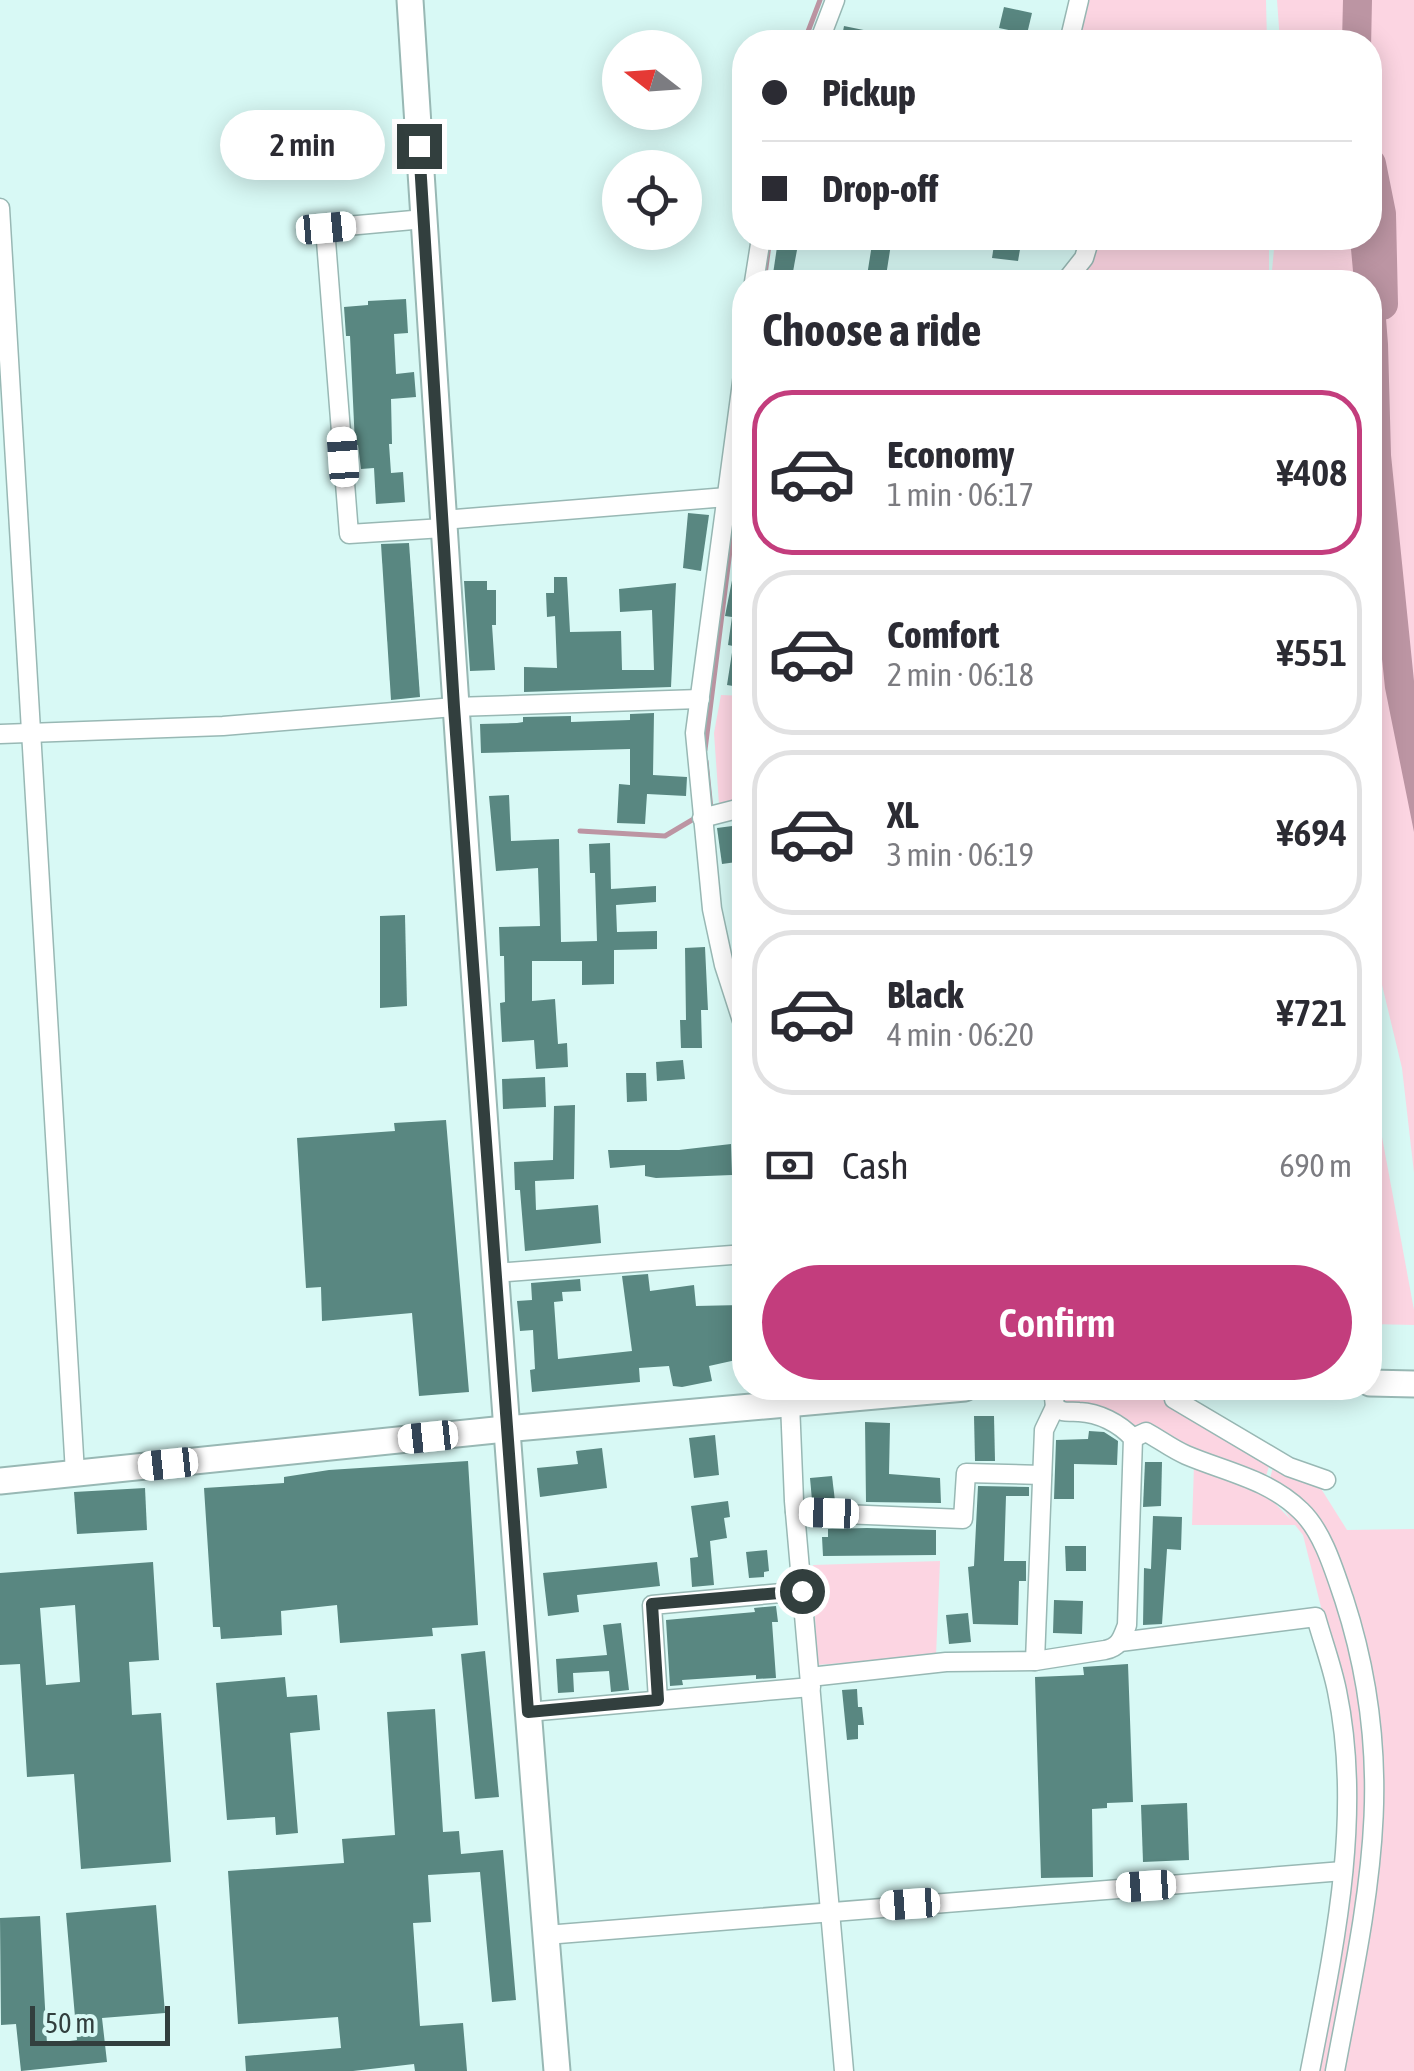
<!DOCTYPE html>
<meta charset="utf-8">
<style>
:root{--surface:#fff;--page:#f2f2f3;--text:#2b2b33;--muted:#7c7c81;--line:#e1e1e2;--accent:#c33d7d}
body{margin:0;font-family:"Asap Condensed",sans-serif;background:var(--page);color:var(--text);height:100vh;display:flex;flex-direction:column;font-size:38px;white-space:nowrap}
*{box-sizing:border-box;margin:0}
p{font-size:32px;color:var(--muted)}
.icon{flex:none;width:55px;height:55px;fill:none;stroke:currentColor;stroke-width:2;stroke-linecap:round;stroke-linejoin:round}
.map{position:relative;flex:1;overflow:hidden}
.side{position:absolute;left:732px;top:270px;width:650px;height:1130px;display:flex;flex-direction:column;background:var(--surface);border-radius:40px;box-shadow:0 5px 25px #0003}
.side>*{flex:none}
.hud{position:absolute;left:732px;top:30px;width:650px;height:220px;border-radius:40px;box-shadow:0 5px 25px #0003;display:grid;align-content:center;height:220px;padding:0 30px;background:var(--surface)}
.needle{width:65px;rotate:287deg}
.tools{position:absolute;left:602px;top:30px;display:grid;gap:20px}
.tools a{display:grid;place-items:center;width:100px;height:100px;border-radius:50%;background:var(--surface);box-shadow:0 5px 25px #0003;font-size:50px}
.scale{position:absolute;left:30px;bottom:25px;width:140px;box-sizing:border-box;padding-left:10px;border:5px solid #323f3e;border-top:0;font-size:28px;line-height:35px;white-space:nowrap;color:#323f3e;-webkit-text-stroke:8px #d8f9f5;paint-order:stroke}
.end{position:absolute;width:45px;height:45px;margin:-22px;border:12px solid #323f3e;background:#fff;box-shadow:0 0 0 5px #fff}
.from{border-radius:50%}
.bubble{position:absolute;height:70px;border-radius:35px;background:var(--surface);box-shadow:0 5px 25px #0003;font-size:32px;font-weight:600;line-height:70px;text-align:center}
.car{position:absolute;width:30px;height:60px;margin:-30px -15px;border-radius:12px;box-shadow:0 0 8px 2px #0007;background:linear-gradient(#fff 24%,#345 0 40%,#fff 0 76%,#345 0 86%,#fff 0)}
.hud b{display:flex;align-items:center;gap:35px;height:95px;font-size:38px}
.hud b+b{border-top:2px solid var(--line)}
.hud i{width:25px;height:25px;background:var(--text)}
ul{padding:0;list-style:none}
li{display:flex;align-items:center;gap:30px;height:165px;margin:0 20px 15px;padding:0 10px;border:5px solid var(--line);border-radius:40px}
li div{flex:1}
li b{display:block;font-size:38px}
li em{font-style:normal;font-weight:600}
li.current{border-color:var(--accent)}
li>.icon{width:90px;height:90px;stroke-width:1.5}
h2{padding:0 30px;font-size:45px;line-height:120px}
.pay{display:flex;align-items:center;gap:25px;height:110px;padding:0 30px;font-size:38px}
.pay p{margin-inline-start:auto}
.primary-button{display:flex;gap:20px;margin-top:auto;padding:20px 30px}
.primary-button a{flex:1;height:115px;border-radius:60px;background:var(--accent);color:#fff;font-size:40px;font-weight:600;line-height:115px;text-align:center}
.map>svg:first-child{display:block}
</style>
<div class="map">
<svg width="1414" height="2071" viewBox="0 0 1414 2071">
<rect width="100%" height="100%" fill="#d8f9f5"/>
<!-- green -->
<g fill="#fcd5e2">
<polygon points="1079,0 1266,0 1267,42 1077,42"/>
<polygon points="1277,0 1414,0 1414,1173 1402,1068 1370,935 1370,282 1271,282 1275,238 1370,238 1370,42 1280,42"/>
<polygon points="1086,238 1269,238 1269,282 1056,282 1084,258"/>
<polygon points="721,695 745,696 745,802 719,804 714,733"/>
<polygon points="1370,1072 1414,1310 1414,1325 1370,1324"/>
<polygon points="1062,1388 1158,1388 1272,1456 1264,1483 1059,1410"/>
<polygon points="1194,1465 1264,1492 1291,1520 1268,1486 1273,1467 1315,1479 1347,1530 1414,1529 1414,2071 1316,2071 1333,1985 1344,1699 1303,1535 1295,1525 1192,1525"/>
<polygon points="940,1561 936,1656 817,1665 813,1565"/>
</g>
<!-- water -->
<g fill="#bc95a3">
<polygon points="1343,0 1372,0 1370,96 1370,42 1342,42"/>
<polygon points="1370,115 1388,344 1391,455 1414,681 1414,832 1385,688 1370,543 1370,282 1354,282 1350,238 1370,238"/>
</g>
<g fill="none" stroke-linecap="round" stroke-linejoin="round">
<!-- stream -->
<g stroke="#bc95a3" stroke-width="5">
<polyline points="804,42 820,0"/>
<polyline points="764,282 770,238"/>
<polyline points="705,750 745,431"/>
<polyline points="706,761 711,809"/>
<polyline points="580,831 665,836 697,817"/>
</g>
<!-- river -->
<polyline stroke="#bc95a3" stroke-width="32" points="1370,164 1380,214 1382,304"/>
</g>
<!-- building -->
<g fill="#598781" fill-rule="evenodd">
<polygon points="1004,7 1032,13 1027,34 999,28"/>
<polygon points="844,26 893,36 892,42 841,42"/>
<polygon points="873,238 892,238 885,282 866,282"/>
<polygon points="995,238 1022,238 1018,261 992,258"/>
<polygon points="777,247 797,250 792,277 773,274"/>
<polygon points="406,299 408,333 394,334 396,374 414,372 416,397 391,399 392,444 389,444 391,473 403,472 405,502 376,504 374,468 361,469 358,445 355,445 350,336 346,336 344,307 368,305 368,301"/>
<polygon points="688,513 709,515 701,571 683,568"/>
<polygon points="409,543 420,697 391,700 381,544"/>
<polygon points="736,560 745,561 745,688 727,685 733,646 728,645 732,617 725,616"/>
<polygon points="554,577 567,577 570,632 621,631 622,670 654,670 652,610 620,612 619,589 676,583 671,687 524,692 524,667 557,668 555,616 547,617 546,593 554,593"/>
<polygon points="464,581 487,581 487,590 496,590 496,625 492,625 495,670 470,671"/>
<polygon points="654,713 653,775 687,777 686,796 647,794 645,824 617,823 619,784 630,785 630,749 481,753 480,724 517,723 523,722 523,717 571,716 571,722 630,720 630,714"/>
<polygon points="509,795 511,841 559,839 561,942 597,941 595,873 590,873 589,844 610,843 611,889 656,886 656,902 616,905 617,932 657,931 657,949 614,950 614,984 582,985 582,961 532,961 532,1001 555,999 558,1044 567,1043 568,1067 536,1069 534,1040 502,1042 500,1003 505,1002 504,956 500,956 499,927 540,926 538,868 496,871 489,796"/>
<polygon points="740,825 744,861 722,864 717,828"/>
<polygon points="405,915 407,1006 380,1008 380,916"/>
<polygon points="705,947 708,1010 701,1010 702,1048 681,1048 680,1020 686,1020 685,948"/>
<polygon points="683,1060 685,1079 657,1081 656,1062"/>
<polygon points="626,1073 646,1073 647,1101 627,1102"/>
<polygon points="545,1077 546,1107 503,1109 502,1079"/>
<polygon points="575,1105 574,1179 535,1181 536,1210 598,1205 601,1243 525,1251 520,1190 515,1190 514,1162 553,1160 554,1106"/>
<polygon points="446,1120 469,1392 419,1396 412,1313 322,1321 321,1287 306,1288 297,1138 395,1131 394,1123"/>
<polygon points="731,1144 732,1175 656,1178 645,1176 645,1165 610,1168 608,1150 679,1150"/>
<polygon points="648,1274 650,1291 694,1285 696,1306 741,1305 745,1358 709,1366 712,1381 682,1387 673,1386 669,1366 639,1368 640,1382 532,1392 530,1370 535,1369 533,1330 520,1331 517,1301 532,1300 531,1283 580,1279 581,1291 562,1292 563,1301 554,1302 558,1359 632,1351 622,1276"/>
<polygon points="974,1416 994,1416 995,1461 975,1461"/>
<polygon points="865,1422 890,1423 889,1474 940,1478 941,1503 866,1502"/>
<polygon points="1089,1431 1104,1432 1118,1441 1117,1465 1074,1464 1074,1499 1054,1499 1056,1440 1088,1439"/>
<polygon points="715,1435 719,1475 694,1478 689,1438"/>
<polygon points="602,1448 607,1488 540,1497 537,1468 578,1464 576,1451"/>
<polygon points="468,1461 478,1625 432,1628 433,1636 340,1643 337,1605 281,1611 282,1635 221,1639 220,1627 213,1627 204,1488 284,1483 284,1477 329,1470"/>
<polygon points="1145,1462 1162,1462 1161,1506 1143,1507"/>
<polygon points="832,1476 835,1501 812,1500 810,1478"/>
<polygon points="978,1486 1029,1487 1029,1496 1006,1496 1004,1561 1026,1561 1026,1581 1019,1581 1018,1625 973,1624 968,1567 974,1566"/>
<polygon points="145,1488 147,1530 77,1534 74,1492"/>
<polygon points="728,1501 730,1517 724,1518 727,1538 710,1541 714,1585 692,1587 690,1558 698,1557 691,1506"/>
<polygon points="1153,1516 1182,1517 1181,1550 1167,1549 1162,1624 1143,1625 1144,1568 1151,1569"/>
<polygon points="867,1528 936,1530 936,1555 823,1556 822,1537 828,1537 828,1529"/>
<polygon points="1065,1546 1086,1546 1086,1571 1066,1571"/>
<polygon points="767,1550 769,1571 764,1572 764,1577 749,1578 746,1552"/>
<path d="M153,1562L159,1660L129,1662L132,1715L161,1713L171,1862L81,1869L74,1774L27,1777L20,1664L0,1665V1573ZM75,1605L80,1682L46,1685L40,1608Z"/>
<polygon points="657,1562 660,1586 577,1595 579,1612 548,1616 543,1573"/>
<polygon points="1054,1600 1083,1601 1082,1634 1053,1633"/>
<polygon points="776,1606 778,1622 772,1622 776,1678 756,1679 756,1675 682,1680 683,1685 670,1686 666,1620 755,1612 754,1608"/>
<polygon points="968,1613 971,1642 949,1644 946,1615"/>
<polygon points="621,1623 629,1690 611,1692 609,1671 573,1673 574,1692 558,1693 556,1659 607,1655 603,1625"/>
<polygon points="485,1651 499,1797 475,1799 461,1654"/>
<polygon points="1128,1664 1133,1802 1107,1803 1107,1808 1092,1809 1093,1877 1041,1878 1035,1677 1084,1675 1083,1667"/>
<polygon points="285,1677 287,1697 317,1695 320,1730 290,1733 298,1833 276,1835 275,1817 227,1820 216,1683"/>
<polygon points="857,1689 858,1707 862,1707 864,1725 858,1725 858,1739 847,1740 842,1690"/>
<polygon points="435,1709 443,1832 459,1831 461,1854 503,1850 516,2000 492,2002 480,1872 428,1875 431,1922 413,1923 420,2026 463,2023 467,2071 415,2071 414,2064 353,2071 246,2071 245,2056 341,2048 338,2017 238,2024 228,1871 344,1863 342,1839 395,1835 387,1712"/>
<polygon points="1187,1803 1189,1860 1143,1862 1141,1805"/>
<polygon points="156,1905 165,2013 102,2018 107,2062 21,2071 16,2024 1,2025 0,1918 40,1916 47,2044 77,2040 66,1913"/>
</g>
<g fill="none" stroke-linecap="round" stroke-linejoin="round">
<defs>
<g id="street">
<polyline points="819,42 835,0"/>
<polyline points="1069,42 1079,0"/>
<polyline points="0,208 75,1473"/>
<polyline points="424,219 325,228 349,534 443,528"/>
<polyline points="754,282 761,238"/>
<polyline points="1065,282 1084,258 1090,238"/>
<polyline points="745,360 695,733 712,909 724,965 745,1030"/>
<polyline points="443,520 727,497"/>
<polyline points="0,734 223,726 454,707 700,699"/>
<polyline points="702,818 745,807"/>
<polyline points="494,1273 745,1254"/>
<polyline points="1172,1388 1174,1399 1289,1467 1326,1480"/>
<polyline points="790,1403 794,1501 844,2071"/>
<path d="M1133,1438L1146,1432C1159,1439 1172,1449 1186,1455C1226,1472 1268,1479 1301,1511C1323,1532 1334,1570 1344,1599C1400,1771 1367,1900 1335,2071"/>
<polyline points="795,1512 963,1519 966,1473 1042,1475"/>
<path d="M1120,1642L1316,1617C1323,1642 1332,1666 1337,1691C1363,1816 1334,1948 1310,2071"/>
<polyline points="1035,1661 1044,1430 1055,1407"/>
<path d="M810,1677L946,1662L1035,1661L1105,1650C1120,1647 1122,1638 1127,1625L1133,1438C1119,1423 1099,1413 1079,1412C1068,1411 1064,1414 1055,1407L1053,1388"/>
<polyline points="658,1700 652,1605 803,1591"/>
<polyline points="528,1712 811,1687"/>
<polyline points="546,1935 1343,1871"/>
</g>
<g id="secondary">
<path d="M410,0C454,691 500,1381 557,2071"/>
<polyline points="1370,1383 1414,1384"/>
<polyline points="0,1481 505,1429 965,1388"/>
</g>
</defs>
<!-- street casing -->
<use href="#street" stroke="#98b8b4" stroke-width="21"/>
<!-- secondary casing -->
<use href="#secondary" stroke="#98b8b4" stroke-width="29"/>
<!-- street -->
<use href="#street" stroke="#fff" stroke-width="18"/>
<!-- secondary -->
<use href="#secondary" stroke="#fff" stroke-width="25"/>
</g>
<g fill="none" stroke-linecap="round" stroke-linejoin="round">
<!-- route -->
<polyline stroke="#323f3e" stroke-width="12" points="419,146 454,707 528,1712 658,1700 652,1604 802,1591"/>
</g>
</svg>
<div class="tools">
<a><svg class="needle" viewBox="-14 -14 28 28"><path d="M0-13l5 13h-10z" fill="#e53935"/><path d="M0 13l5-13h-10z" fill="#7c7c81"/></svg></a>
<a><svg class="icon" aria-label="locate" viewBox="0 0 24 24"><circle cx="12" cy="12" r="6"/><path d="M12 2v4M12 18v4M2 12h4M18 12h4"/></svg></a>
</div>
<div class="scale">50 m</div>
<i class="end from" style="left:802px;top:1591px"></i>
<i class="end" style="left:419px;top:146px"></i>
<div class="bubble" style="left:220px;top:110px;width:165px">2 min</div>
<i class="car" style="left:326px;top:228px;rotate:85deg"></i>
<i class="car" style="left:343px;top:457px;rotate:356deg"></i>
<i class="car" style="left:428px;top:1437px;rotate:264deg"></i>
<i class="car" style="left:168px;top:1464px;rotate:264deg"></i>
<i class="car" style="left:829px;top:1513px;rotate:272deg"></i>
<i class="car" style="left:1146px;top:1886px;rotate:266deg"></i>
<i class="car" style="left:910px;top:1904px;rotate:266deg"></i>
<div class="hud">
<b><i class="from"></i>Pickup</b>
<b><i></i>Drop-off</b>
</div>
<section class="side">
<h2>Choose a ride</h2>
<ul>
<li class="current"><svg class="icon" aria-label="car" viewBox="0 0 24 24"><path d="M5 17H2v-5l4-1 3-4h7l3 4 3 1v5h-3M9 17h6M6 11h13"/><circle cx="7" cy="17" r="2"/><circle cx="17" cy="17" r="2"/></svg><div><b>Economy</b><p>1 min · 06:17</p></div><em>¥408</em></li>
<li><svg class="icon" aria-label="car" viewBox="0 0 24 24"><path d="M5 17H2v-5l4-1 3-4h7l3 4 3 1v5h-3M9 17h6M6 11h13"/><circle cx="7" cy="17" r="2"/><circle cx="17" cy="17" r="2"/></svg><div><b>Comfort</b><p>2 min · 06:18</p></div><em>¥551</em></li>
<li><svg class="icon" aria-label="car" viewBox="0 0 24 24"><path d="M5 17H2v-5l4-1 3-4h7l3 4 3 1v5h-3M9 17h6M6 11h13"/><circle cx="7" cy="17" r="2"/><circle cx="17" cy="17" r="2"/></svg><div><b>XL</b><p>3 min · 06:19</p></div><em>¥694</em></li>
<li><svg class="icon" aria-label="car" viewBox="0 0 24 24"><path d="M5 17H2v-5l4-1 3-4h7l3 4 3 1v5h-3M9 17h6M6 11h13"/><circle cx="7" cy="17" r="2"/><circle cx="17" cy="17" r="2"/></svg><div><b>Black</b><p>4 min · 06:20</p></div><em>¥721</em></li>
</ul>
<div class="pay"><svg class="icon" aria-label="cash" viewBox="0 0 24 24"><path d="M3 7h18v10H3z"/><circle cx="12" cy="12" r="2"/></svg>Cash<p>690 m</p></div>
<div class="primary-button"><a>Confirm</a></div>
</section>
</div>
